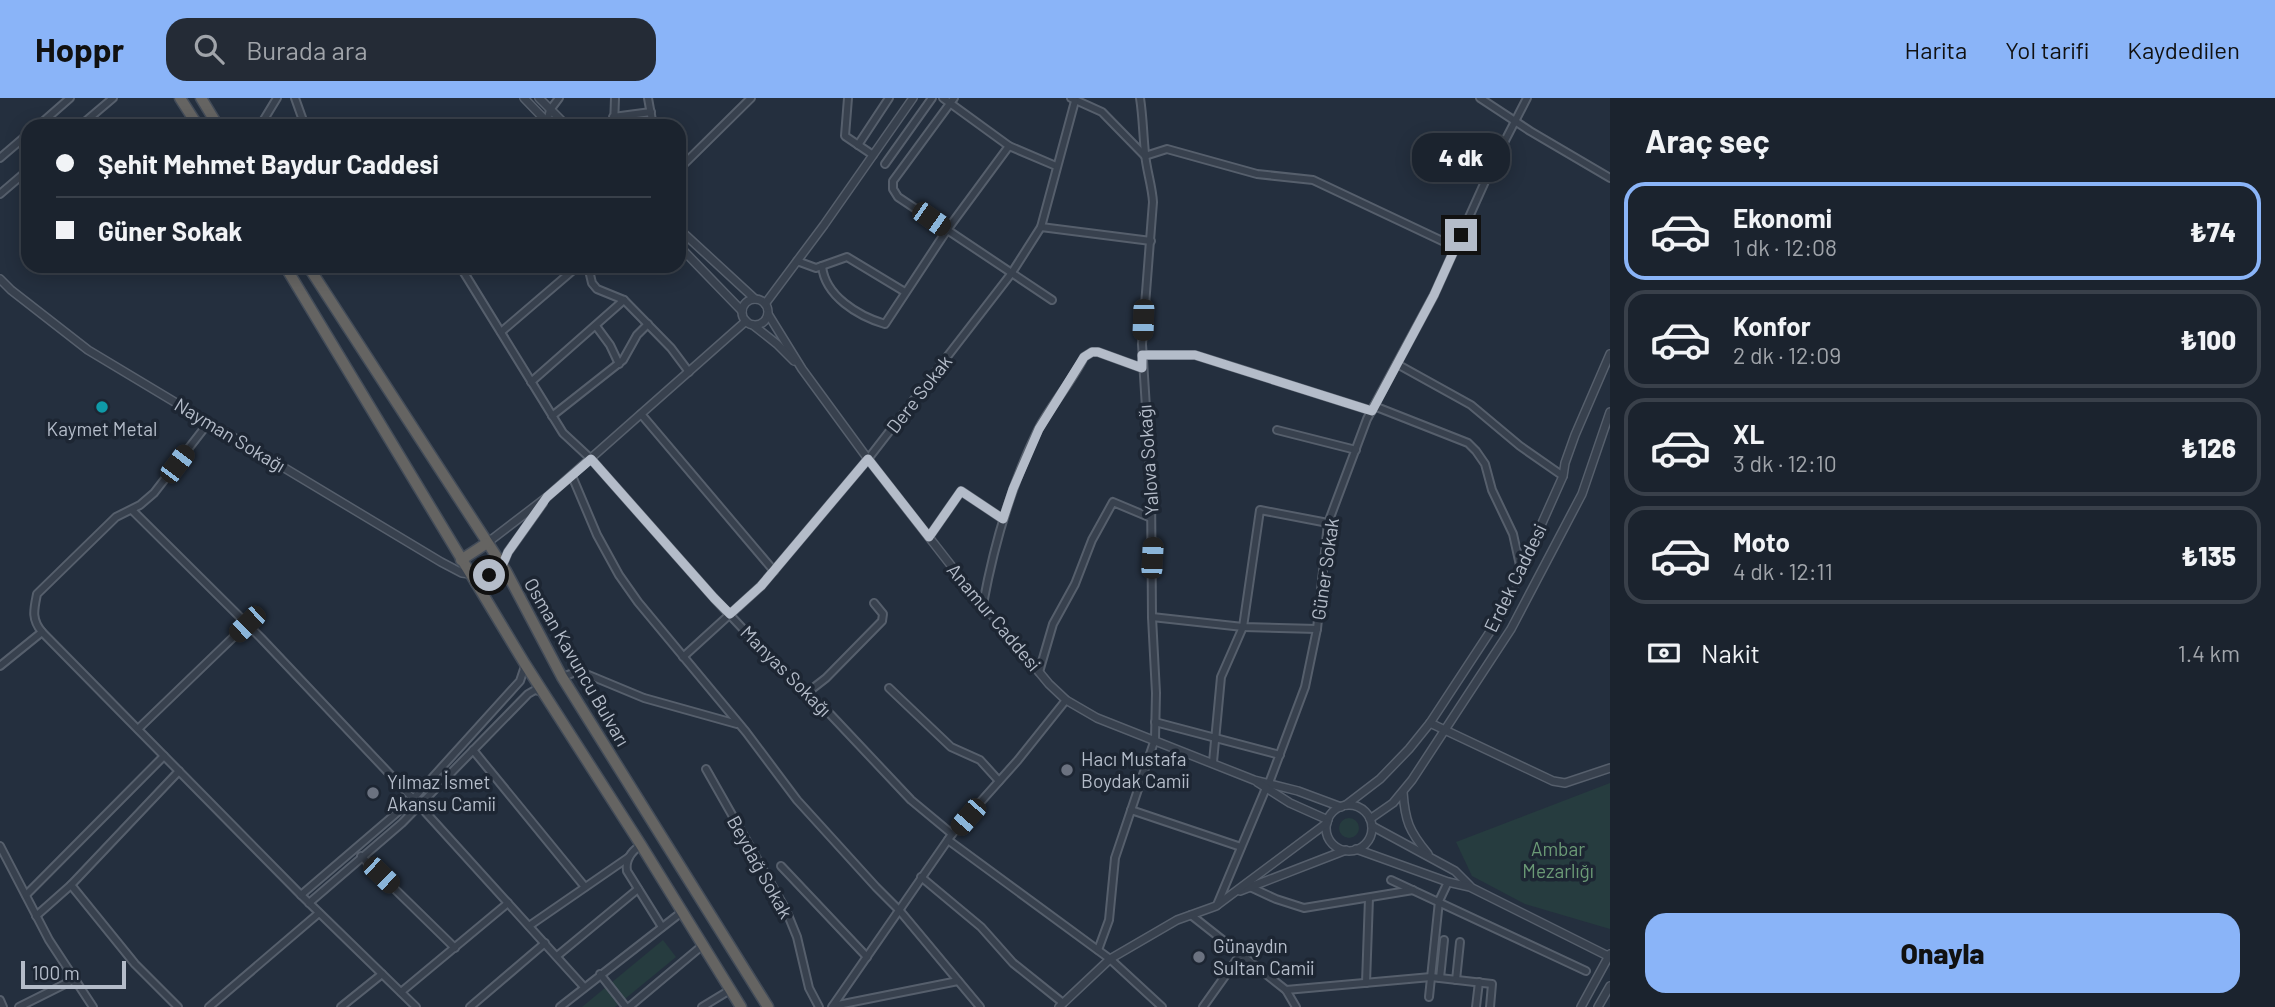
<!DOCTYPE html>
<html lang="tr">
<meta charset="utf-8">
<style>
:root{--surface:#1b232e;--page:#242b36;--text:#f1f3f6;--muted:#a0a4aa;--line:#39404a;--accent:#8ab4f8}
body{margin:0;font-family:Barlow,sans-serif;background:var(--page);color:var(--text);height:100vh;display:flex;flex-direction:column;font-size:26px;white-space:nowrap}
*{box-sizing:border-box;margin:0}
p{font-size:23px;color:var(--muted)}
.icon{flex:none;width:38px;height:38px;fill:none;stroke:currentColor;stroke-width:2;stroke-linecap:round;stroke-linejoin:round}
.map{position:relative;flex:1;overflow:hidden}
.panel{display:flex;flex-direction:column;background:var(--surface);width:665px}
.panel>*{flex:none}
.guide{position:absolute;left:21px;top:21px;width:665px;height:154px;border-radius:21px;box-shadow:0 4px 18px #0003,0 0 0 2px var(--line);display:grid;align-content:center;height:154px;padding:0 35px;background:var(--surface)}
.scale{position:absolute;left:21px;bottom:18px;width:105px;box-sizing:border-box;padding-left:7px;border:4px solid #b4bcc9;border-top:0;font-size:19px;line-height:24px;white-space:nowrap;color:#b4bcc9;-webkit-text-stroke:5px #1d2633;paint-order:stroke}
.end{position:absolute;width:32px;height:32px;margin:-16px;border:9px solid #b4bcc9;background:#111;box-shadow:0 0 0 4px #111}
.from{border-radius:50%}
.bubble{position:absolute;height:49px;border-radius:21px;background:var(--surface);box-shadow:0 4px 18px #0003,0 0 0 2px var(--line);font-size:23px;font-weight:800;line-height:49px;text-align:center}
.car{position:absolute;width:21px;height:42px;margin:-21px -10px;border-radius:9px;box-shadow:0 0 5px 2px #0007;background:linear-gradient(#222 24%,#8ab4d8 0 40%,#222 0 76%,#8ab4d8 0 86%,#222 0)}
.guide b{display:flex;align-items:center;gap:24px;height:66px;font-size:26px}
.guide b+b{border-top:2px solid var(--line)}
.guide i{width:18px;height:18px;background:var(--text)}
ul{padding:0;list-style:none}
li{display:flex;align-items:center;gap:21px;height:98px;margin:0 14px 10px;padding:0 21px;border:4px solid var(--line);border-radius:21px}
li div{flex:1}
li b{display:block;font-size:26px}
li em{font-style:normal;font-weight:800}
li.on{border-color:var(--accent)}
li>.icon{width:63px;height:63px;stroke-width:1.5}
h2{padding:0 35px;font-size:32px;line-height:84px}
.pay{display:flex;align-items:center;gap:18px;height:77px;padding:0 35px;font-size:26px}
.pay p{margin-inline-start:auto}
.cta{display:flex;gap:14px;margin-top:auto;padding:14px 35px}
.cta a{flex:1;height:80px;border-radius:21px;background:var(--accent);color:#111;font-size:28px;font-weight:800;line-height:80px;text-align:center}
header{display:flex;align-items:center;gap:42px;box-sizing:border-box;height:98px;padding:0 35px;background:var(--accent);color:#111}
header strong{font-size:33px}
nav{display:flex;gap:38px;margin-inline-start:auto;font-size:24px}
.search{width:490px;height:63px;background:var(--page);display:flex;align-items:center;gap:18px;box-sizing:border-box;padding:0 24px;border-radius:21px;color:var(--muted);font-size:26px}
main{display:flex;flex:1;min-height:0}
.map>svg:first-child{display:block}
</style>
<header>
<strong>Hoppr</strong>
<div class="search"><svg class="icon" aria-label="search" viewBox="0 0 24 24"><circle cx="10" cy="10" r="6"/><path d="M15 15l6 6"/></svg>Burada ara</div>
<nav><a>Harita</a><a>Yol tarifi</a><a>Kaydedilen</a></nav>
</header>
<main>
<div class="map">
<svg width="1610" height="909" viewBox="0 0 1610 909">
<rect width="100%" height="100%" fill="#242f3e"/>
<!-- green -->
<g fill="#263c3f">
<polygon points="1610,685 1610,831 1525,806 1472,778 1456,744"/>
<circle cx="1349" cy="730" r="10"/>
<polygon points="663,842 676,859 615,909 582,909"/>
</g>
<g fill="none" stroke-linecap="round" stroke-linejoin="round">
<defs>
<g id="minor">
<polyline points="295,0 305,28"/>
<polyline points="648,0 653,28"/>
<polyline points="848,0 845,38 873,57"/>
<polyline points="954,0 893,83 893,91 898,99 1052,202"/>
<polyline points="1071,0 1102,14 1145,58 1167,51 1257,76 1313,82 1455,149"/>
<polyline points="1480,0 1530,33 1610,80"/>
<polyline points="613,19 651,14"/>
<polyline points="38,28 70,0"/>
<polyline points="80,28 113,0"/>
<polyline points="260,28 277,0"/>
<polyline points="542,28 547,24 550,12 559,0"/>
<polyline points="614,28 615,0"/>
<polyline points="858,47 889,0"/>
<polyline points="1009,48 1056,68"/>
<polyline points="0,60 28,36"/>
<polyline points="885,66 932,0"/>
<polyline points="679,71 751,0"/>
<polyline points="0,96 28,72"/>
<polyline points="1041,129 1151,143"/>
<polyline points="797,163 816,170 847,159 905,194"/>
<polyline points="455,168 463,173 563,335 591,361 714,500 760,549 830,616 911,702 952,736"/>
<polyline points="588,168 592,185 597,191 624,202 671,250 689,274"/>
<path d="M822,168C825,198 858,218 885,226L947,132L1009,48L943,0"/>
<polyline points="596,228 610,247 619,266"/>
<polyline points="501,234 578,168"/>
<polyline points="1142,257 1195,257 1372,313"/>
<polyline points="1397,266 1471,307 1520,348 1563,378"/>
<polyline points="531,284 624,202"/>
<polyline points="1374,308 1468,345 1476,353 1485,366 1492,392 1513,436 1521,472"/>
<polyline points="641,316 774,473"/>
<polyline points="552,318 623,262 637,237 648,226"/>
<path d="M209,324L154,395L140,407L116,419L37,496C34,511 31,521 42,534L301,797L416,909"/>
<polyline points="1277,332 1356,352"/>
<polyline points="572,378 597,437 619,477 638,504 746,634 797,702 876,789 900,813 980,909"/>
<polyline points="132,412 261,540 419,707 584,889"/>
<polyline points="929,439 961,393 1003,421"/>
<path d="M983,506C994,447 1011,387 1038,332C1051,307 1071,285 1084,259L1092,254H1098L1142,270"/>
<polyline points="1152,519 1243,529 1317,531"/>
<polyline points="683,559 761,488 868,361 1011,176 1041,129 1075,3"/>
<polyline points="0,568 42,534"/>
<polyline points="1039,574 1053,526 1075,486 1092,442 1113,404 1151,420"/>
<polyline points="562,579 579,573 644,600 737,626"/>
<polyline points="889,590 951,649 980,662 999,683"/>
<polyline points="808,594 826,580 882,523 883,516 874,505"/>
<polyline points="1155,624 1280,657"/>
<polyline points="138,631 247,526"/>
<polyline points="473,652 585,789"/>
<polyline points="1213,664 1221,579 1243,529 1260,412 1328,425"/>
<polyline points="706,671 786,812 797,839 809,890 819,909"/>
<polyline points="1269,685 1305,589 1317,531 1328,425 1367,321 1434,197 1492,68 1527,0"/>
<polyline points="1131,712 1241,749"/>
<polyline points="948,742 1110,861 1162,909"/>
<path d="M641,747C632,753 625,762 627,773L662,829"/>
<polyline points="0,748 49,842 93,909"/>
<polyline points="361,758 455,850"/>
<polyline points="781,768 867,859"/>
<polyline points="921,779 981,829 1013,865 1063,905"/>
<polyline points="1391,782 1586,873"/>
<polyline points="71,787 135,866 178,909"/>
<polyline points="1250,789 1276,801 1304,810 1413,792"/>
<polyline points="26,797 164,658"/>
<polyline points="301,797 413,701 520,583 525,568"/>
<polyline points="309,805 402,725 528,596 535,592 544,594"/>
<polyline points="1217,807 1266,690"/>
<polyline points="1191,817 1286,892 1296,909"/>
<polyline points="36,818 71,787 179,673"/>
<polyline points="529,828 629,759"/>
<path d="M1098,852L1109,822L1115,760L1155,641L1156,595L1152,519L1151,390L1142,246L1153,104C1152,87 1146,71 1145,55C1143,36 1143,19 1140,0"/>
<polyline points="557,858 638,791"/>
<polyline points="600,876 626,909"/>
<polyline points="1440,880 1444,842"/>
<polyline points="1456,882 1460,844"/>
<polyline points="1366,885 1369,800"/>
<polyline points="1286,892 1431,879 1492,886 1490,909"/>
<polyline points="401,894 508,805"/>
<polyline points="1429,899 1439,803 1448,784"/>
<polyline points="0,902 3,909"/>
<polyline points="833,908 958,883"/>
<polyline points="19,909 73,882 75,885"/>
<polyline points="209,909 319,815"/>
<polyline points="341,909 382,876"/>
<polyline points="470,909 545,845"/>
<polyline points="560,909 683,813"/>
<polyline points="629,909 703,847"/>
<polyline points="702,909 730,892"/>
<polyline points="832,909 952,736 1018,662 1066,602"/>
<polyline points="1203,909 1240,857"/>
<polyline points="1476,909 1479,884"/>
</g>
<g id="tertiary">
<polyline points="524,0 551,28"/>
<polyline points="539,0 567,28"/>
<polyline points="679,131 755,201"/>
<polyline points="679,148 742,213"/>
<polyline points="0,181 11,192 88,252 441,464 462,475 470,476"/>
<circle cx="755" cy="214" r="13"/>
<polyline points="765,206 824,127 913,0"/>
<polyline points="768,216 802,271 868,361 953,470 1049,586 1066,602 1097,620 1254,682 1298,693 1341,709"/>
<polyline points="753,227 777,246 794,263"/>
<polyline points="487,445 547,399 746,223"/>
<polyline points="502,468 508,454 543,405"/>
<polyline points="1430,625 1553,683 1565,685 1610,670"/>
<polyline points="1257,684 1290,705 1328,722"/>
<path d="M1403,694C1405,723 1409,733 1428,756"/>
<polyline points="1346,707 1380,681 1409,651 1430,625 1501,517 1563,378 1565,365 1575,337 1610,256"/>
<circle cx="1349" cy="730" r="23"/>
<polyline points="1370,721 1393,705 1412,682 1511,531 1582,396 1610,314"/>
<polyline points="1372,728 1455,773 1470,788"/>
<polyline points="1356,751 1448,784 1470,789 1608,858"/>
<polyline points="1240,793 1346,752"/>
<polyline points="1059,909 1110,861 1177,822 1216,808 1327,725"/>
<polyline points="1581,909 1610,856"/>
<polyline points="1598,909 1610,888"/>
</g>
<g id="trunk">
<polyline points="180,0 198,28"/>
<polyline points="201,0 218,28"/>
<polyline points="285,168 525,566 641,747 741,909"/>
<polyline points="308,168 506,473 562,579 768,909"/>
<polyline points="461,462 487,445"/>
<polyline points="476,485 502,468"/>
</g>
</defs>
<!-- minor casing -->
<use href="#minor" stroke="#565f6c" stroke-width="10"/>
<!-- tertiary casing -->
<use href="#tertiary" stroke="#565f6c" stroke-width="10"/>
<!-- trunk casing -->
<use href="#trunk" stroke="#434c59" stroke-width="13"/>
<!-- minor -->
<use href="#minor" stroke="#38414e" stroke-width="6"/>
<!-- tertiary -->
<use href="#tertiary" stroke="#38414e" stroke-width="7"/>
<!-- trunk -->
<use href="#trunk" stroke="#656462" stroke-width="10"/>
</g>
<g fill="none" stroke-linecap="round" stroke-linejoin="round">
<!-- route -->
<polyline stroke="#b4bcc9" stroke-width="9" points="489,477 502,468 508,454 547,399 591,361 714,500 730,516 761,488 868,361 929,439 961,393 1003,421 1013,391 1039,331 1084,259 1092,254 1098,254 1142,270 1142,257 1195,257 1372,313 1434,197 1461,137"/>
</g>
<!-- markers -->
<circle fill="#0f9aa8" stroke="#1d2633" stroke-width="2.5" cx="102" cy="309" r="7"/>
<g fill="#6b7280" stroke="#1d2633" stroke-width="2.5">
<circle cx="1067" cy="672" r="7"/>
<circle cx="373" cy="695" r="7"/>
<circle cx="1199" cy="859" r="7"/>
</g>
<g text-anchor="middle" stroke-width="7" stroke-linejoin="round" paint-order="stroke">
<!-- street labels -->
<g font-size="19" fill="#b4bcc9" stroke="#1d2633">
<text transform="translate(919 296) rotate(-52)" y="7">Dere Sokak</text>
<text transform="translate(230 337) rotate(31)" y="7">Nayman Sokağı</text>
<text transform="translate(1148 362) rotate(-94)" y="7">Yalova Sokağı</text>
<text transform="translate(1325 471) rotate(-82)" y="7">Güner Sokak</text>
<text transform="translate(1515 480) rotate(-64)" y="7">Erdek Caddesi</text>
<text transform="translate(994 519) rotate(50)" y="7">Anamur Caddesi</text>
<text transform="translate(577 564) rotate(60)" y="7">Osman Kavuncu Bulvarı</text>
<text transform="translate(786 573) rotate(45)" y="7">Manyas Sokağı</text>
<text transform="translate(760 769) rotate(61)" y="7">Beydağ Sokak</text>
</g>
<!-- poi labels -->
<g font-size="19" fill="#b4bcc9" stroke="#1d2633" text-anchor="start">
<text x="102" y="338" text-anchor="middle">Kaymet Metal</text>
<text x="1081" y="668">Hacı Mustafa<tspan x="1081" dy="22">Boydak Camii</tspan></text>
<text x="387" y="691">Yılmaz İsmet<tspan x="387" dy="22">Akansu Camii</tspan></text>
<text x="1213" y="855">Günaydın<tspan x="1213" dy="22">Sultan Camii</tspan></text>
</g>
<!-- park labels -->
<g font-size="19" fill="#6b9a76" stroke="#1d2633">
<text x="1558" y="758">Ambar<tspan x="1558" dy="22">Mezarlığı</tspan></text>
</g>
</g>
</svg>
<div class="scale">100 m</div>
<i class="end from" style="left:489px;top:477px"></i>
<i class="end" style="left:1461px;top:137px"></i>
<div class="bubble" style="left:1412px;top:35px;width:98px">4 dk</div>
<i class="car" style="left:931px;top:121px;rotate:125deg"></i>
<i class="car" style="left:1143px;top:222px;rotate:182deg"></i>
<i class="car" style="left:177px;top:366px;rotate:37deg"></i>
<i class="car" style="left:1152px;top:460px;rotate:3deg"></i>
<i class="car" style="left:247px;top:526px;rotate:226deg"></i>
<i class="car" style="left:968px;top:719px;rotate:221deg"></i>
<i class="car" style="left:381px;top:777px;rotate:134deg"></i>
<div class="guide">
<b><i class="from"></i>Şehit Mehmet Baydur Caddesi</b>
<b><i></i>Güner Sokak</b>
</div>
</div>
<section class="panel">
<h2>Araç seç</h2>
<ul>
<li class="on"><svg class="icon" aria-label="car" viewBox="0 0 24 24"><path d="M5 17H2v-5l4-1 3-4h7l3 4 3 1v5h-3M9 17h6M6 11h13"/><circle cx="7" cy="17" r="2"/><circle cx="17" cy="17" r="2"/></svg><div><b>Ekonomi</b><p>1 dk · 12:08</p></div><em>₺74</em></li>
<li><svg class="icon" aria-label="car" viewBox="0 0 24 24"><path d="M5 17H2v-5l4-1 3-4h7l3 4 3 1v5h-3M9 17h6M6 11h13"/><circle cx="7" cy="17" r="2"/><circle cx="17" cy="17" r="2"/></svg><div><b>Konfor</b><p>2 dk · 12:09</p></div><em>₺100</em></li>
<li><svg class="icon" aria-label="car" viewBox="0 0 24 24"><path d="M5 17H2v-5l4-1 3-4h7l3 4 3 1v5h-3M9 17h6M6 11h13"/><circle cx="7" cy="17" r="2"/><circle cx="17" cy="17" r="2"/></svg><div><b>XL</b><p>3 dk · 12:10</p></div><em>₺126</em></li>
<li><svg class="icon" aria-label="car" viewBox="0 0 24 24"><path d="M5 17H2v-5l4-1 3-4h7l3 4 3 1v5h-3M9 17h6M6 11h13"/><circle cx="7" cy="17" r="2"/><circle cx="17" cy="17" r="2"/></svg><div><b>Moto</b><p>4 dk · 12:11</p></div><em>₺135</em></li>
</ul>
<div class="pay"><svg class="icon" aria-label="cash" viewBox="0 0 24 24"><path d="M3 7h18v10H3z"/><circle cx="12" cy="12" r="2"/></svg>Nakit<p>1.4 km</p></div>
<div class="cta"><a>Onayla</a></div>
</section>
</main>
